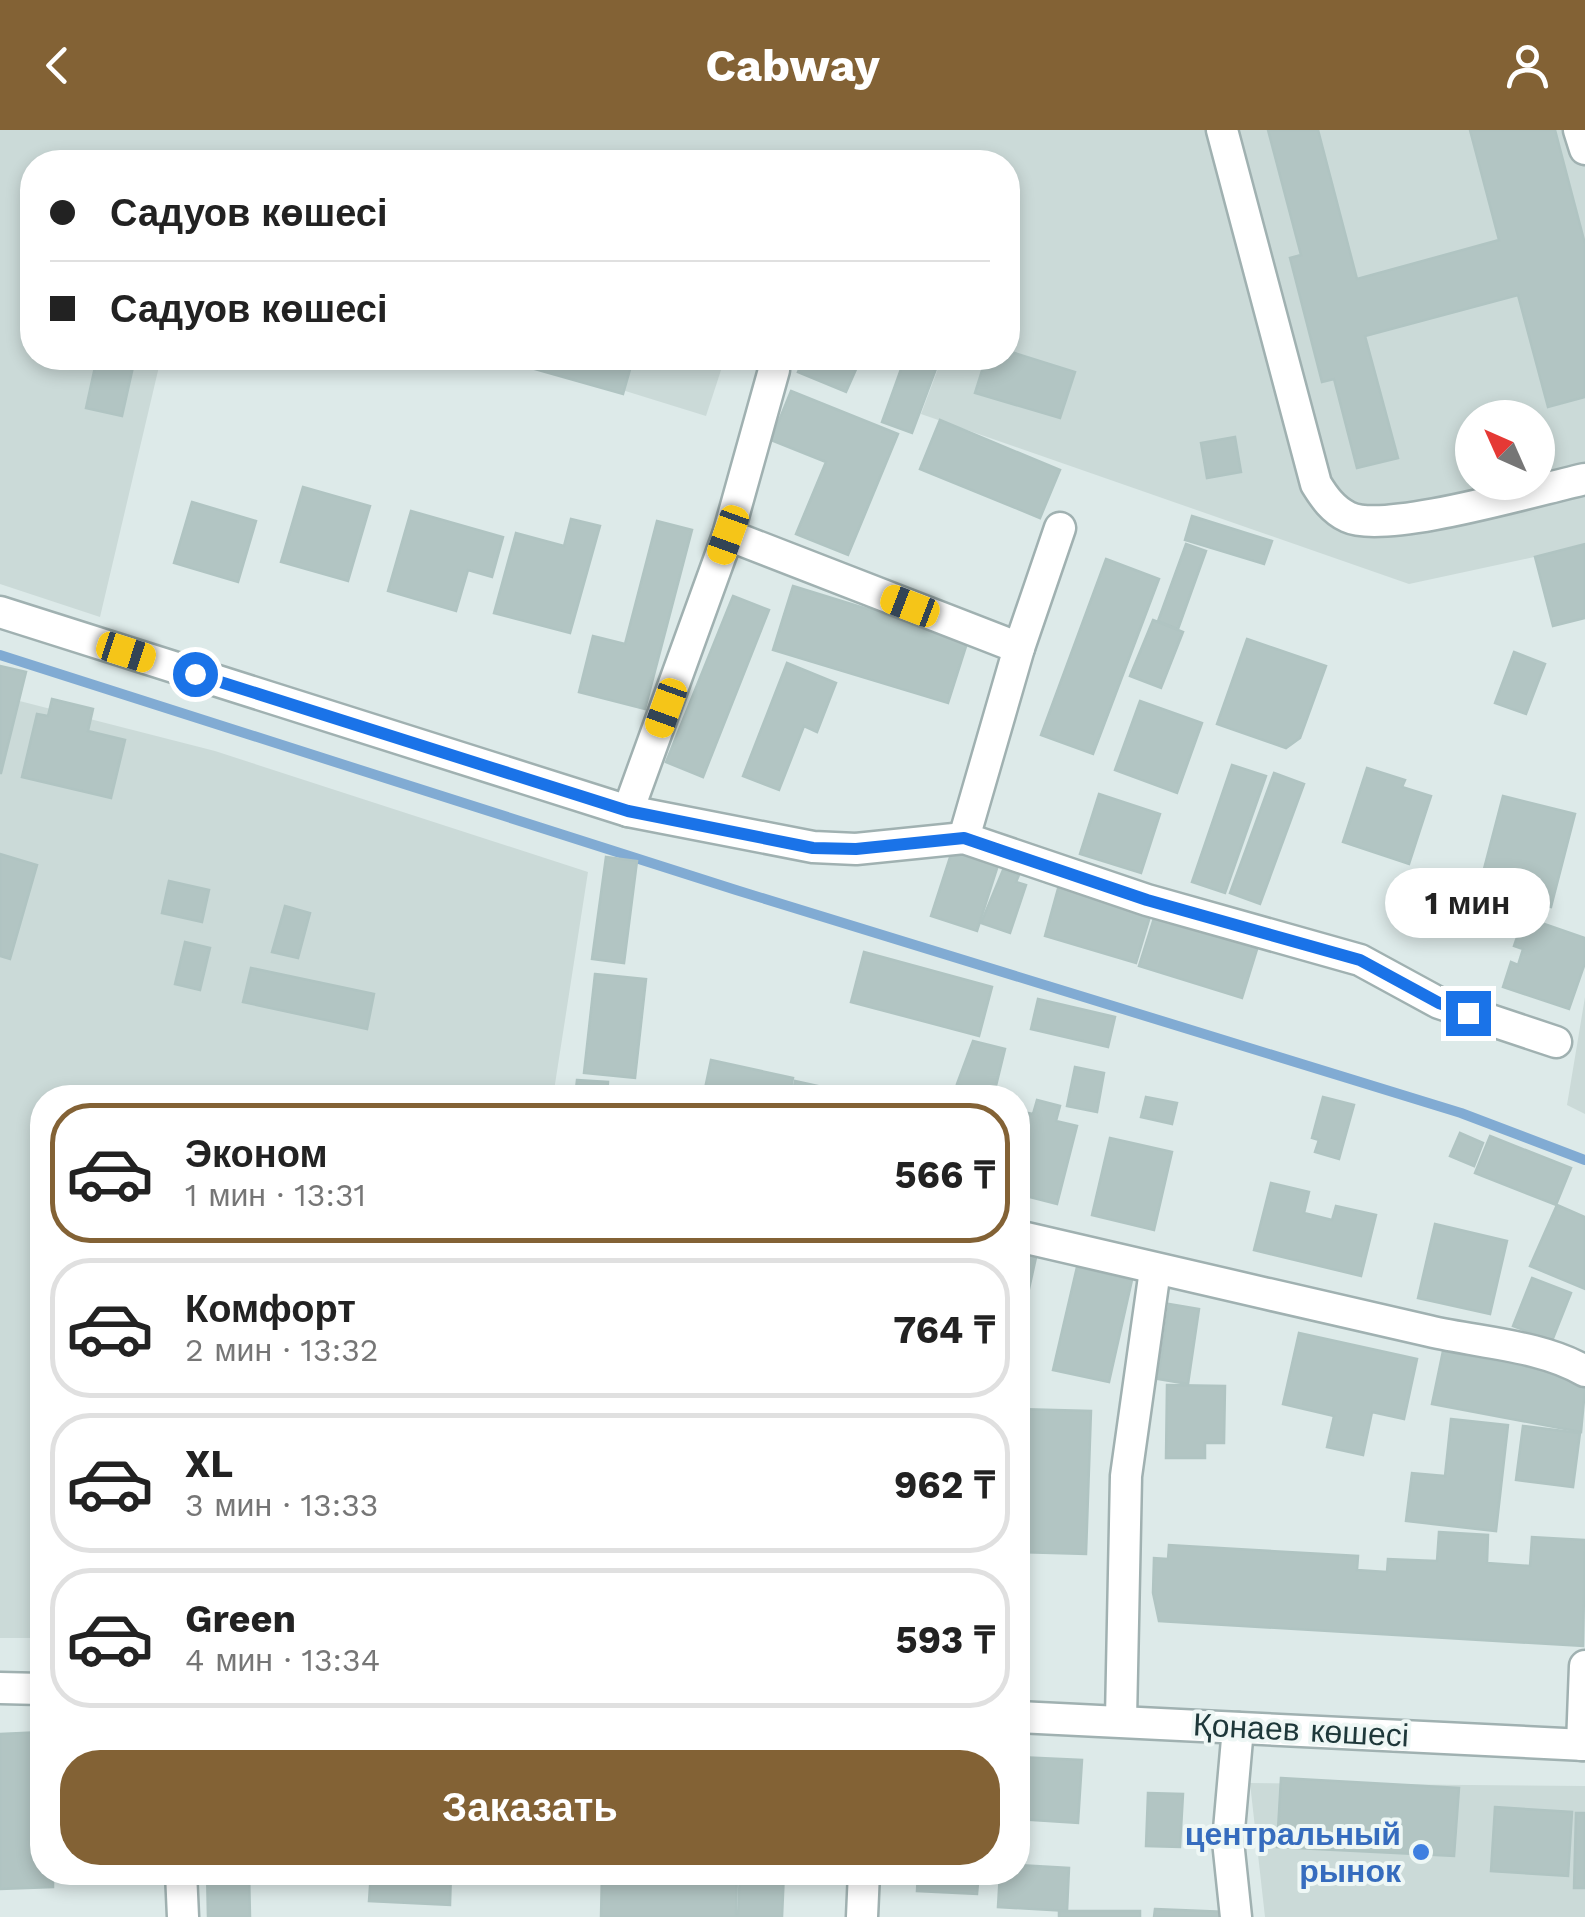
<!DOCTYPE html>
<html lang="ru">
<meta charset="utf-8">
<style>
:root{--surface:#fff;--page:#f6f6f6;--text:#222;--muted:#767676;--line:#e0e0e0;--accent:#836235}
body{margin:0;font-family:"Work Sans",sans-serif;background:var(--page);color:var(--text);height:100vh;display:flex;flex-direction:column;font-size:38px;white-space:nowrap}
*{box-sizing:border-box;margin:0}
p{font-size:32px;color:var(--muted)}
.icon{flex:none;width:55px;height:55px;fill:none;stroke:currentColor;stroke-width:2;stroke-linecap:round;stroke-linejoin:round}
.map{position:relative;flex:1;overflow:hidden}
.side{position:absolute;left:30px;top:955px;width:1000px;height:800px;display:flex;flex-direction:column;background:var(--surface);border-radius:40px;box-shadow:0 5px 15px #0003}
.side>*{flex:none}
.top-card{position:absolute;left:20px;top:20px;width:1000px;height:220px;border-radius:40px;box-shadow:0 5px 15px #0003;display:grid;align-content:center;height:220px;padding:0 30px;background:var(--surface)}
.needle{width:65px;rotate:315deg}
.tools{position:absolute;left:1455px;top:270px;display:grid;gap:20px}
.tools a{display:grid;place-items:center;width:100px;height:100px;border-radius:50%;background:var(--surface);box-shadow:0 5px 15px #0003;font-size:50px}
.end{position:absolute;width:45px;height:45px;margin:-22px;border:12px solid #1a73e8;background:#fff;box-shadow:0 0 0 5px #fff}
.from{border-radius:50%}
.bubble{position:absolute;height:70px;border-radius:35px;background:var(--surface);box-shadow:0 5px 15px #0003;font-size:32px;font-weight:700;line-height:70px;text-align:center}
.car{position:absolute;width:30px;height:60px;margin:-30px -15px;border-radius:12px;box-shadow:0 0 8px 2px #0007;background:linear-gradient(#f5c518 24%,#345 0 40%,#f5c518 0 76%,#345 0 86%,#f5c518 0)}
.top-card b{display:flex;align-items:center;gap:35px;height:95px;font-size:38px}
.top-card b+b{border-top:2px solid var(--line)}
.top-card i{width:25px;height:25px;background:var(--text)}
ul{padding:18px 0 0;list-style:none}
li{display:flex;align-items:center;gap:30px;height:140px;margin:0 20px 15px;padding:0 10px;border:5px solid var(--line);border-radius:40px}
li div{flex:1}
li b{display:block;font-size:38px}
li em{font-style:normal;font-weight:700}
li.selected{border-color:var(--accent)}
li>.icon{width:90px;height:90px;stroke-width:1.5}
.action{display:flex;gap:20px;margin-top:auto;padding:20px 30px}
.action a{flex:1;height:115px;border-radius:40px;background:var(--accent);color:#fff;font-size:40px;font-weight:700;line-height:115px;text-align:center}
header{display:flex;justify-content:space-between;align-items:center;height:130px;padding:0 30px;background:var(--accent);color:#fff;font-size:45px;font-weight:700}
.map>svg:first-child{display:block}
</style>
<header><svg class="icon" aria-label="back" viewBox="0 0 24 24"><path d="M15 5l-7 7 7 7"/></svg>Cabway<svg class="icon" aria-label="person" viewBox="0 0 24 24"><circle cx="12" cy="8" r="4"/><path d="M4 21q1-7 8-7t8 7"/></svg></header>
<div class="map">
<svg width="1585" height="1787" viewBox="0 0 1585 1787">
<rect width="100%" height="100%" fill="#ddeae9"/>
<!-- built -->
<g fill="#cbdad8" fill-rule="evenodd">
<path d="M0,0H1585V416L1409,454L921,284L942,228H1008V32H32V228H161L100,487L0,454ZM1472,288H1538V352H1472Z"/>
<polygon points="519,228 725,228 706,286"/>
<polygon points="0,566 215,621 588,742 553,967 42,968 42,1508 0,1508"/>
<polygon points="1585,867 1585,984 1567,975"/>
<polygon points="1250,1653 1585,1656 1585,1787 1265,1787"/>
</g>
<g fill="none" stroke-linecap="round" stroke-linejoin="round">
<!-- stream -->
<polyline stroke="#81abd3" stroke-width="10" points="0,525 736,760 1461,983 1585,1030"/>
</g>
<!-- building -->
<g fill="#b2c5c3" stroke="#b0c4c2" stroke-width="2.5">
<polygon points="1268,0 1318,0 1357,149 1499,110 1470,0 1555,0 1585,114 1585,267 1548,277 1518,165 1365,206 1398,328 1357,338 1334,249 1322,252 1290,128 1301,125"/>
<polygon points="1008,221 1075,242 1060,288 975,263 986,228 1008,228"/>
<polygon points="97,228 135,228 122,286 86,278"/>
<polygon points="496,228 628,228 633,229 623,264"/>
<polygon points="804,228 861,228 846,262 798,242"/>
<polygon points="905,228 940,228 912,303 882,292"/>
<polygon points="791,261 898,304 848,425 796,404 826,332 771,310"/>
<polygon points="940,290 1060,340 1040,388 920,339"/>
<polygon points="1235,307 1241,342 1207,348 1201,313"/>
<polygon points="303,357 370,376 348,451 281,432"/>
<polygon points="192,372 256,391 238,452 174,433"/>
<polygon points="411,381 503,407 492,447 468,440 456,481 388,461"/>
<polygon points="1192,386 1272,411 1264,434 1185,410"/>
<polygon points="571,389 600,396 570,503 494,483 516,403 564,416"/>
<polygon points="657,391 692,400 645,579 579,562 593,506 625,514"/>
<polygon points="1186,414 1206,421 1178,499 1158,491"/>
<polygon points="1585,414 1585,488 1553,496 1535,427"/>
<polygon points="1106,429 1159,449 1093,624 1041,605"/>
<polygon points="793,456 968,510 948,573 773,520"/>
<polygon points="733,466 769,480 703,647 666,632"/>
<polygon points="1153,490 1183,502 1161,558 1130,546"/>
<polygon points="1247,509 1326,536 1300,608 1286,618 1217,594"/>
<polygon points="1514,522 1545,534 1526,584 1495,573"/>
<polygon points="787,533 836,553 817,602 804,596 779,660 743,646"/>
<polygon points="0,536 26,542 1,643 0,643"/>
<polygon points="52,569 93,579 88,601 125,610 111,668 22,647 37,584 48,586"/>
<polygon points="1140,571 1202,593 1177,663 1115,640"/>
<polygon points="1232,635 1266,646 1225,763 1192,752"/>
<polygon points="1367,638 1405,650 1402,657 1431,666 1409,734 1343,712"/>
<polygon points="1274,643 1304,654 1260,774 1230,763"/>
<polygon points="1099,664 1160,684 1141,743 1080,724"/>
<polygon points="1503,666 1575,684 1551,777 1479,758"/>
<polygon points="953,718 999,732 977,801 931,786"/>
<polygon points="0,724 37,735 10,829 0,826"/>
<polygon points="606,727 637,731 624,833 592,829"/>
<polygon points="1003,740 1019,745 1016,752 1026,755 1010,803 981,793"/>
<polygon points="169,751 209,760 202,792 162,783"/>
<polygon points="1059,755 1151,783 1136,833 1045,806"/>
<polygon points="285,776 310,783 298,828 272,822"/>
<polygon points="1155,785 1258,816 1242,868 1139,836"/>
<polygon points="1524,787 1585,808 1585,833 1569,879 1503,857 1511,832 1518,835 1523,819 1514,816"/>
<polygon points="185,812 210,818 200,860 175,854"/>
<polygon points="864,822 992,857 979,906 851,872"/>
<polygon points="251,838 374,864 367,899 243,872"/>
<polygon points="595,844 646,849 635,948 584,943"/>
<polygon points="1038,869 1115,887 1108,917 1031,899"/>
<polygon points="973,911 1005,919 993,968 963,961 965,957 957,954"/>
<polygon points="711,930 793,948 789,968 703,968"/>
<polygon points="1075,937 1104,943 1097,982 1067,976"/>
<polygon points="577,950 608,952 607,968 575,968"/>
<polygon points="795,951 836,960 835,968 792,968"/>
<polygon points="1146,967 1177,973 1172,994 1141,987"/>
<polygon points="1323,967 1354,975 1339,1029 1315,1022 1319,1010 1312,1008"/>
<polygon points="1037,970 1060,976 1056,991 1077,996 1057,1074 1018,1064 1018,981 1033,984"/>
<polygon points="1460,1003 1483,1013 1474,1036 1450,1026"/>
<polygon points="1490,1006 1571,1038 1556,1075 1475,1043"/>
<polygon points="1110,1008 1172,1022 1154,1100 1092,1085"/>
<polygon points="1271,1053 1309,1062 1304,1083 1332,1090 1336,1076 1376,1085 1361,1146 1254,1120"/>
<polygon points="1557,1075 1585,1087 1585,1159 1530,1136"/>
<polygon points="1435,1094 1507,1111 1490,1184 1418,1168"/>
<polygon points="1018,1118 1037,1123 1018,1208"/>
<polygon points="1077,1137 1132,1150 1109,1252 1053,1240"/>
<polygon points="1532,1148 1571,1163 1552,1211 1513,1196"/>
<polygon points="1169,1174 1199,1179 1188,1254 1158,1249"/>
<polygon points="1299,1203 1417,1229 1404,1289 1372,1282 1363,1325 1327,1317 1334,1286 1283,1274"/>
<polygon points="1443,1221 1572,1245 1585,1259 1581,1302 1432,1274"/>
<polygon points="1167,1255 1225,1256 1224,1313 1205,1313 1205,1328 1166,1328"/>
<polygon points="1018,1279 1091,1281 1086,1424 1018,1422"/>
<polygon points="1451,1289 1508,1295 1496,1401 1406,1391 1412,1343 1445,1346"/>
<polygon points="1523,1296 1580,1303 1573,1357 1516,1350"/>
<polygon points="1439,1402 1488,1405 1487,1433 1530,1436 1532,1407 1585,1410 1583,1516 1159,1491 1153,1463 1154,1428 1168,1429 1169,1415 1358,1426 1357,1440 1387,1442 1388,1429 1437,1431"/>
<polygon points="42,1602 42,1742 53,1742 53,1757 0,1759 0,1604"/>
<polygon points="1018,1627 1082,1630 1078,1693 1018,1689"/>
<polygon points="1281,1648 1459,1658 1454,1726 1277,1717"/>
<polygon points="1148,1663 1183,1664 1180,1717 1146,1716"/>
<polygon points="1495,1677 1572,1682 1568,1746 1491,1741"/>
<polygon points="1576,1683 1585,1683 1585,1758 1574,1758"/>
<polygon points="1018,1735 1069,1738 1067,1781 998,1777 1000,1742 1018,1742"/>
<polygon points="207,1742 249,1742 250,1787 208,1787"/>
<polygon points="371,1742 451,1742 450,1775 369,1771"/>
<polygon points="602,1742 737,1742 736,1787 601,1787"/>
<polygon points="740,1742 784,1742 782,1787 738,1787"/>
<polygon points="918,1742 979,1742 977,1764 917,1761"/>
<polygon points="1155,1779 1227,1782 1226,1787 1154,1787"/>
<rect x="1059" y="1781" width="81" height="6"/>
</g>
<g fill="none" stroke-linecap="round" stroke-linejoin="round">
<defs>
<g id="minor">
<path d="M1222,0L1316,354C1324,367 1333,380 1348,387C1385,405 1539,359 1585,349"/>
<polyline points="1579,0 1585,19"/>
<polyline points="728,405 1019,518"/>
<polyline points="0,482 628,681 813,717 856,719 964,708 1147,770 1360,830 1439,873 1556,912"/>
<polyline points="628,681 728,405 774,240"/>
<polyline points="964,708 1019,518 1060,398"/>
<path d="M1018,1106C1155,1139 1292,1169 1429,1201C1480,1213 1540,1215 1585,1241"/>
<polyline points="0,1558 42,1559"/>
<polyline points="1018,1587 1585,1615"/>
<polyline points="1121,1589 1126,1346 1155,1140"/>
<polyline points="1582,1615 1585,1536"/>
<polyline points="181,1742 183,1787"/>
<polyline points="862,1787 864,1742"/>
<polyline points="1236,1787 1228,1711 1238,1598"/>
</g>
</defs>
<!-- minor casing -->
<use href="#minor" stroke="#a0b1b1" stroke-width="35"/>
<!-- minor -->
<use href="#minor" stroke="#fff" stroke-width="30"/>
</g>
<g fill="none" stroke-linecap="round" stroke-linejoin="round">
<!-- route -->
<polyline stroke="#1a73e8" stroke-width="12" points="195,544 628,681 813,718 856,719 964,708 1147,770 1360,830 1439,873 1468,883"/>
</g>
<!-- markers -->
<circle fill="#3f7fe0" stroke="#eef7f5" stroke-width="4" cx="1421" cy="1722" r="10"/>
<g text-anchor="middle" stroke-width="8" stroke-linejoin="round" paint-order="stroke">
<!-- street labels -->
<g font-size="32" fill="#1e383a" stroke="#eef7f5">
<text transform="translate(1301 1600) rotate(3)" y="11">Қонаев көшесі</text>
</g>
<!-- shop labels -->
<g font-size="32" font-weight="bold" fill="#366cbe" stroke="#eef7f5" text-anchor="end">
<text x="1401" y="1715">центральный<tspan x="1401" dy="37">рынок</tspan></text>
</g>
</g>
</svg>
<div class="tools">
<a><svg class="needle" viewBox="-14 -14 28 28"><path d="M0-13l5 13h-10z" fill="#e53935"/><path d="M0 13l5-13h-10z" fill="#767676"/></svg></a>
</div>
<i class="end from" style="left:195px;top:544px"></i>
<i class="end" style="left:1468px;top:883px"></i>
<div class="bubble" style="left:1385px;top:738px;width:165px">1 мин</div>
<i class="car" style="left:728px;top:405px;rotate:200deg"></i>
<i class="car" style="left:910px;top:476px;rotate:291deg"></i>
<i class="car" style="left:126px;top:522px;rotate:108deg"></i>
<i class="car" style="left:666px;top:578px;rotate:200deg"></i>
<div class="top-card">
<b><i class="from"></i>Садуов көшесі</b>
<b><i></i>Садуов көшесі</b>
</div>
<section class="side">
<ul>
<li class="selected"><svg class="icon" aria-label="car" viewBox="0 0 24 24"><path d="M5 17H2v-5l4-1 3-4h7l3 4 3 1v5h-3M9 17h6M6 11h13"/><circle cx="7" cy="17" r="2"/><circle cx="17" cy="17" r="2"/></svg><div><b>Эконом</b><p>1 мин · 13:31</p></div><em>566 ₸</em></li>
<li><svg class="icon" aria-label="car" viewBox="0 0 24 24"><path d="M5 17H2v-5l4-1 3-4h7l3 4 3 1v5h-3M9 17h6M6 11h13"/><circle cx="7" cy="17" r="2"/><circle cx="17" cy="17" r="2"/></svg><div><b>Комфорт</b><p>2 мин · 13:32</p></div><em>764 ₸</em></li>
<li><svg class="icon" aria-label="car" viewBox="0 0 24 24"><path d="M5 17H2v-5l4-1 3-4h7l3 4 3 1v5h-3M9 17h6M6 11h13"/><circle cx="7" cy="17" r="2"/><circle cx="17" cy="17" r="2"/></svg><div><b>XL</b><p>3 мин · 13:33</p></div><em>962 ₸</em></li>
<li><svg class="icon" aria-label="car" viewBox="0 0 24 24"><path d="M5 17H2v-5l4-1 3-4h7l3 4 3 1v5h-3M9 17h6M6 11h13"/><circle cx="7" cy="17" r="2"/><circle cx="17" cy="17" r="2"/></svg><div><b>Green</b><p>4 мин · 13:34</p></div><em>593 ₸</em></li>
</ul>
<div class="action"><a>Заказать</a></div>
</section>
</div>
